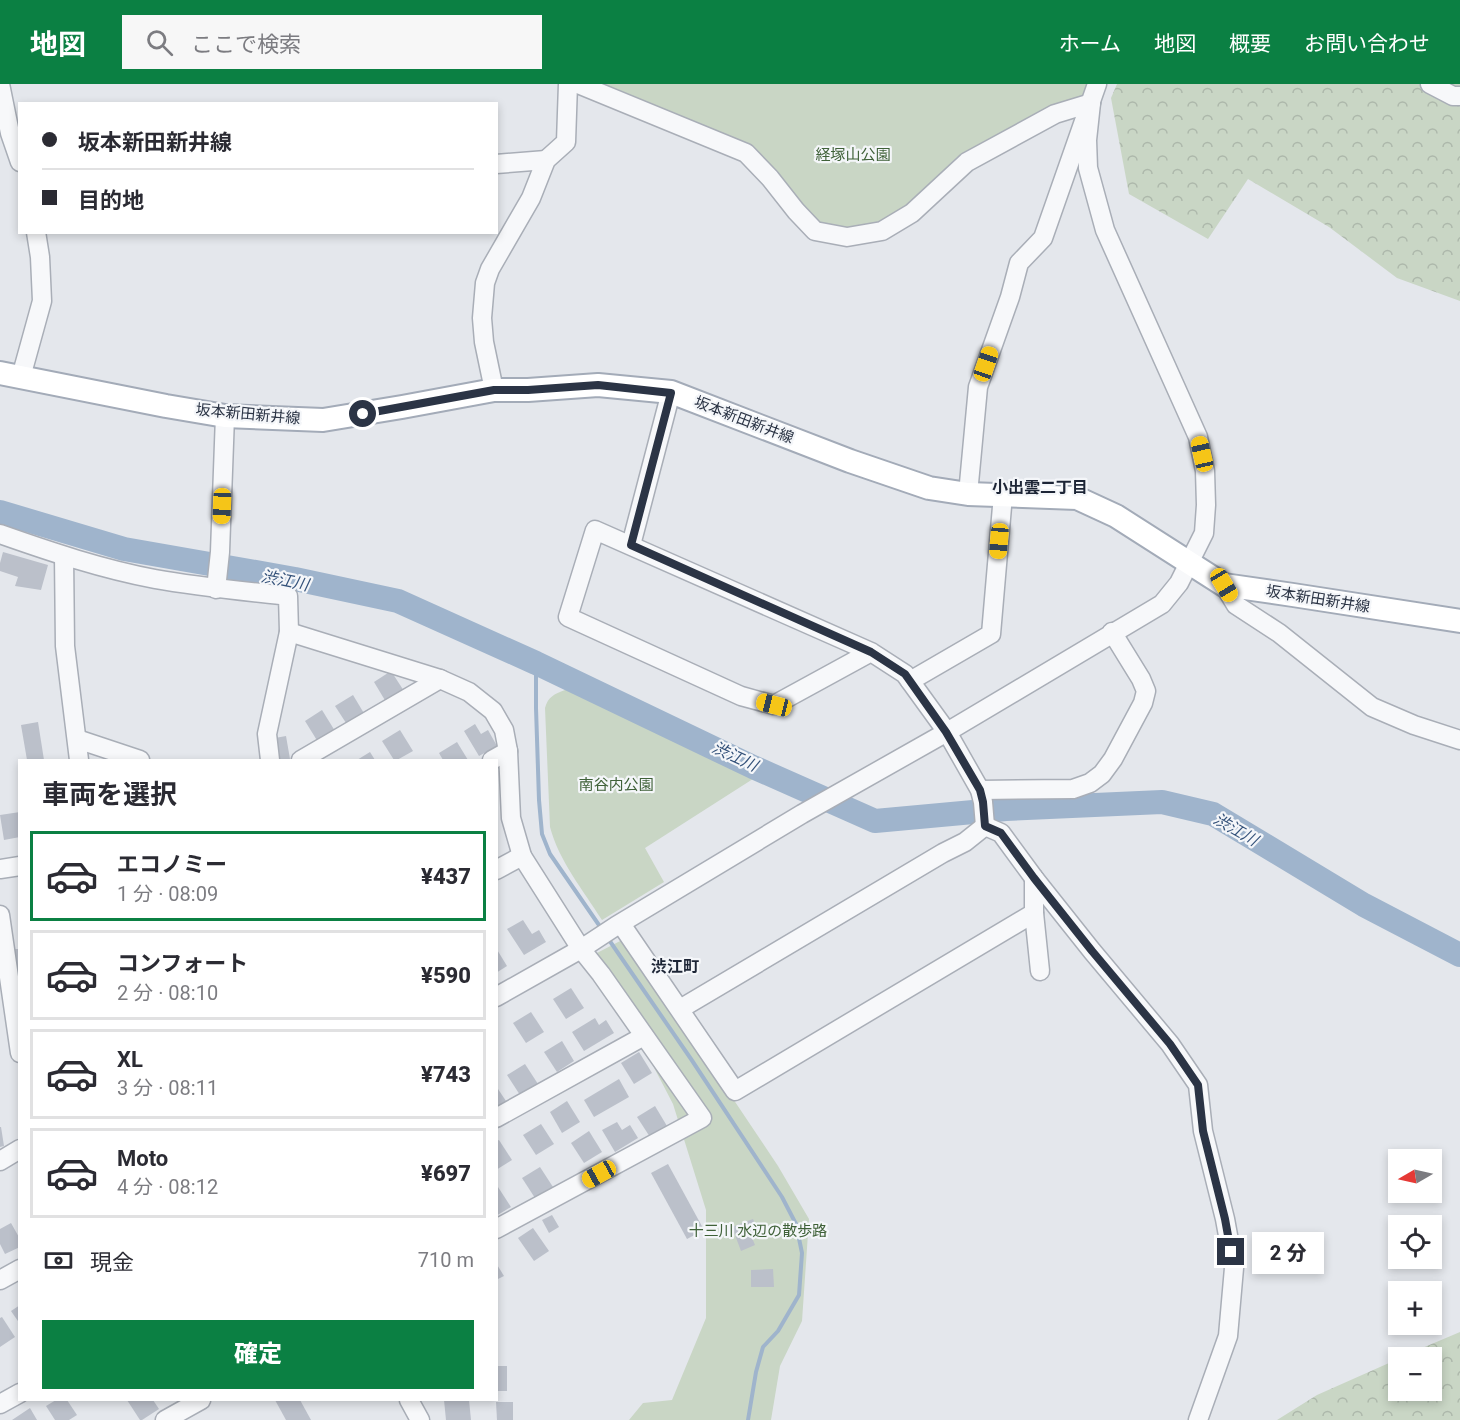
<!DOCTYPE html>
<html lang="ja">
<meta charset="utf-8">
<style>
:root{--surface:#fff;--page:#f7f7f7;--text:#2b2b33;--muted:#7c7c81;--line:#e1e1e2;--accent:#0b8043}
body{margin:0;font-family:Roboto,"Noto Sans JP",sans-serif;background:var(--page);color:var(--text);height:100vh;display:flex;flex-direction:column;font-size:22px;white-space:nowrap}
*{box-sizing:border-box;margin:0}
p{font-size:20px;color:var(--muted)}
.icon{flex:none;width:33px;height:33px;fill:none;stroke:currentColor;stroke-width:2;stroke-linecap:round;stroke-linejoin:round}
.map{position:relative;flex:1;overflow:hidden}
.drawer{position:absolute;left:18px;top:675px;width:480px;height:642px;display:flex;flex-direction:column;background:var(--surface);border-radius:0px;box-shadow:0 3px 9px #0003}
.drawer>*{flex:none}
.hud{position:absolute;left:18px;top:18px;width:480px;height:132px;border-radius:0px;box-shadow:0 3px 9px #0003;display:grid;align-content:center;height:132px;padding:0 24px;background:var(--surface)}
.needle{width:39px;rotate:261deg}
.controls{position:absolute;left:1388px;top:1065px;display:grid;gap:12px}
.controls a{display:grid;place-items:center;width:54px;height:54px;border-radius:0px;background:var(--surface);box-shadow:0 3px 9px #0003;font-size:30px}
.end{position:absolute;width:27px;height:27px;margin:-14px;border:8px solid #2b3445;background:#fff;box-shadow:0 0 0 3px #fff}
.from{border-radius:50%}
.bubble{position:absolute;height:42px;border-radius:0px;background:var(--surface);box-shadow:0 3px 9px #0003;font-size:20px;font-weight:800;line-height:42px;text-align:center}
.car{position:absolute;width:18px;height:36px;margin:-18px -9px;border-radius:8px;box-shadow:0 0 4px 2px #0007;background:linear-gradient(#f5c518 24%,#345 0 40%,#f5c518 0 76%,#345 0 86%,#f5c518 0)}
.hud b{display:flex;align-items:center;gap:21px;height:57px;font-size:22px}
.hud b+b{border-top:2px solid var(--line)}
.hud i{width:15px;height:15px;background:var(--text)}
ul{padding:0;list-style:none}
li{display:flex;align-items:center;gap:18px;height:90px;margin:0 12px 9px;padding:0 12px;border:3px solid var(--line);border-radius:0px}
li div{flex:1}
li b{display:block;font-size:22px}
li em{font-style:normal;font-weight:800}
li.current{border-color:var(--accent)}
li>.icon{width:54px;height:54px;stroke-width:1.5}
h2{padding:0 24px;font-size:27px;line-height:72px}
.pay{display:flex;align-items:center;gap:15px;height:66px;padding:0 24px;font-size:22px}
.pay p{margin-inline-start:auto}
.primary-button{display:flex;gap:12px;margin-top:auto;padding:12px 24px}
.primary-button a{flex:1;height:69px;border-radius:0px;background:var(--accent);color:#fff;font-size:24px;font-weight:800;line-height:69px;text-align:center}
header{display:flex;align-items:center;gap:36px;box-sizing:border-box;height:84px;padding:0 30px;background:var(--accent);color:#fff}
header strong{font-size:28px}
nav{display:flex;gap:33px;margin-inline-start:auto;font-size:21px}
.search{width:420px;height:54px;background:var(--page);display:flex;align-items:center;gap:15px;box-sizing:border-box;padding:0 21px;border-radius:0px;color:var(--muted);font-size:22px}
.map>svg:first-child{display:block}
</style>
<header>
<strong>地図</strong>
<div class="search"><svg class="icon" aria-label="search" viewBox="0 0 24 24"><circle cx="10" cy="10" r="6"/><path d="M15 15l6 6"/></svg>ここで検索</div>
<nav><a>ホーム</a><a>地図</a><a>概要</a><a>お問い合わせ</a></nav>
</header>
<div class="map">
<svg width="1460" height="1336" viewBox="0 0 1460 1336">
<defs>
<pattern id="forest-crowns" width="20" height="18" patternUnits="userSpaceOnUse" patternTransform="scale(1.5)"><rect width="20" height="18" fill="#c9d6c5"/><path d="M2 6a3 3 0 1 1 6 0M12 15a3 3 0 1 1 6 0" fill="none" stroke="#adb8ab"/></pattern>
</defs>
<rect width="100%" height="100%" fill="#e4e7ec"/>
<!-- forest -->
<g fill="url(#forest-crowns)">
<polygon points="1117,0 1460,0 1460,217 1397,194 1329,143 1248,95 1208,155 1129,110 1111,14"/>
<polygon points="1460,1248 1460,1336 1277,1336 1317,1311 1398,1275 1398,1306 1431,1306 1431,1274 1401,1273"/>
</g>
<!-- park -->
<g fill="#c9d6c5">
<polygon points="597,0 1092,0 1088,13 1052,22 1024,36 957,73 932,99 902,125 877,140 850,144 819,141 786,100"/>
<path d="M565,606H574L756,693L645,764L664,798L602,836C583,806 559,777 550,743L545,624C548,613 554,610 565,606Z"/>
<polygon points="624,855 705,973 778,1082 809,1135 802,1237 780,1282 771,1336 629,1336 643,1319 672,1316 706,1234 706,1126 673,1020 595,870"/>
</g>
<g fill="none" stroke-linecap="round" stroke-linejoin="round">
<!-- stream -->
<g stroke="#9fb4cc" stroke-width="4">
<polyline points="536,579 536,624 539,716 542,750 550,770 601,844"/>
<polyline points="607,853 691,975 782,1113 796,1140 802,1169 799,1211 778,1247 763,1263 756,1288 748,1336"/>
</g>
<!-- river -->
<polyline stroke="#9fb4cc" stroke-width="24" points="0,428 124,465 295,495 398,517 536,579 753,683 875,737 1006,725 1162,718 1213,730 1364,821 1460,871"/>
</g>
<!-- building -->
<g fill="#bbc0ca">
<polygon points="3,468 48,481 41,506 15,502 18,493 0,487 0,479"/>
<polygon points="391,587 404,607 386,618 374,598"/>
<polygon points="353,611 365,631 348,642 335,622"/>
<polygon points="322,626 335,647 318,658 305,637"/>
<polygon points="38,638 44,676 27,676 21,641"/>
<polygon points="475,640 481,650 488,646 497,662 479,672 464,647"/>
<polygon points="400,646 413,667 397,676 394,676 382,657"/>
<polygon points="286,652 290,675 279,676 275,654"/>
<polygon points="457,658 468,676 443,676 439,669"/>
<polygon points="370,668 375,676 357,676"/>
<polygon points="20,728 20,753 4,756 0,731"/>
<polygon points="523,836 532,850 539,846 546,858 524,871 507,845"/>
<polygon points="496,864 507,882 496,889"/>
<polygon points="15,865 20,865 20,887 17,887"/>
<polygon points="571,904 584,924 566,935 553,915"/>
<polygon points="531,928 544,948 526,959 513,939"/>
<polygon points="595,934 599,941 606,936 614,949 584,967 572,948"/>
<polygon points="562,957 574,977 557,988 544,968"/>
<polygon points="639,968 652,989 634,1000 621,979"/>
<polygon points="525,980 538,1000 520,1011 507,991"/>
<polygon points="619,995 629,1013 594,1033 584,1016"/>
<polygon points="496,1002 508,1020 496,1027"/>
<polygon points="567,1017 580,1038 562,1049 550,1028"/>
<polygon points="655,1022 667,1042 650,1053 637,1033"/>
<polygon points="617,1038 622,1046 630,1041 638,1054 615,1068 602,1046"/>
<polygon points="541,1040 554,1060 536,1071 523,1051"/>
<polygon points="0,1043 1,1043 4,1062 0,1063"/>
<polygon points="589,1047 602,1068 584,1079 571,1059"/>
<polygon points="499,1056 512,1076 496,1086 496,1057"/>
<polygon points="668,1080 704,1146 687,1155 651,1089"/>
<polygon points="540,1083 553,1103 535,1114 522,1094"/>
<polygon points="498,1103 511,1123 496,1132 496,1104"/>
<polygon points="552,1131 559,1143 549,1149 542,1136"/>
<polygon points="753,1135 758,1146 750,1149 755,1161 741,1167 732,1143"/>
<polygon points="11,1139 20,1155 20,1163 5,1170 0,1160 0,1145"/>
<polygon points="533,1144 549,1167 534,1177 518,1154"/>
<polygon points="496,1179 504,1192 496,1196"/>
<polygon points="773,1185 774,1203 751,1203 751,1186"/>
<polygon points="20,1221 20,1240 11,1227"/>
<polygon points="2,1233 15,1253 0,1263 0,1234"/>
<rect x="496" y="1282" width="11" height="25"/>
<polygon points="56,1316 67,1316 77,1331 69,1336 55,1336 46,1322"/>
<polygon points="127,1316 153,1316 159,1325 142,1336 140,1336"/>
<polygon points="275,1316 300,1316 311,1336 286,1336"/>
<polygon points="444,1316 469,1316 471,1336 446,1336"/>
<polygon points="496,1318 513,1318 513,1336 497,1336"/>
<polygon points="30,1324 37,1336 12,1336"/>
</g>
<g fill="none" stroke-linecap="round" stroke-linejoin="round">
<defs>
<g id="minor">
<polyline points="0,0 10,49 20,78"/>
<polyline points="578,0 746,69 770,94 796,127 815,147 847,153 882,147 912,129 967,78 1055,30 1091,19"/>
<polyline points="1430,0 1453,12 1460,12"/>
<polyline points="496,80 546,76"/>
<polyline points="21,293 42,217 40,173 36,148"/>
<polyline points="494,306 484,258 482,234 485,199 490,185 531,114 546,76 566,58 568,0"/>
<polyline points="968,410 978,303 1010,213 1019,179 1043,154 1097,0"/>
<path d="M0,450C51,468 102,485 155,495C199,503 244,507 288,512L289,548L267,650L270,676"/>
<polyline points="631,461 671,308"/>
<polyline points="64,472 65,562 79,676"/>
<polyline points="1224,501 1236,521 1279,549 1372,623 1414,641 1460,656"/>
<polyline points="216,505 220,468 225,332"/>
<polyline points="289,548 440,595 469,608 493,627 504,646 508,667 511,734 522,772 581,865 601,890 702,1034 496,1145"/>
<polyline points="871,568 774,621 741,612 568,533 595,446 871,568 905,590 947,648 980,706 983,718 985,742"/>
<polyline points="910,597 991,550 1003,411"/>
<polyline points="77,655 140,676"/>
<polyline points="301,676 440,595"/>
<polyline points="492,676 508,667"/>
<polyline points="980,706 1073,705 1090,699 1102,690 1113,675 1143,619 1146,607 1141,595 1112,548"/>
<polyline points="985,742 1001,749 1034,794 1092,867 1170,960 1198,1001 1203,1047 1225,1135 1234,1184 1228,1252 1198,1336"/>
<polyline points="0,785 20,782"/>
<polyline points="496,786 522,772"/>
<polyline points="1034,829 1040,887"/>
<polyline points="0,831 20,969"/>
<polyline points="621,840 735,1007 1034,829 1034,794"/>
<polyline points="496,913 581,865 616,842 802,730 947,648 1162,520 1179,499 1204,449 1206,421 1205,387 1198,353 1105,146 1088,84 1087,56 1091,19"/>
<polyline points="680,925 943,769 965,758 985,742"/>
<polyline points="496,1034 644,952"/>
<polyline points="0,1077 20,1065"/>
<polyline points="0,1196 20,1185"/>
<polyline points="409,1316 420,1336"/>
<polyline points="0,1320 20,1309"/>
<polyline points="165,1336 201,1316"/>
</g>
<polyline id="major" points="0,289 166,322 225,332 323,336 402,323 494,306 528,306 598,301 671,308 850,377 929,404 968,410 1077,414 1116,432 1224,501 1293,511 1460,537"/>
</defs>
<!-- minor casing -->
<use href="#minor" stroke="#a9aeb7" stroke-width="21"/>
<!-- major casing -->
<use href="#major" stroke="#a3abb8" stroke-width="26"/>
<!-- minor -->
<use href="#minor" stroke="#f7f8fa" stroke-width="18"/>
<!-- major -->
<use href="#major" stroke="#fff" stroke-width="22"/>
</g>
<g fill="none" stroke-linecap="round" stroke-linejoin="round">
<!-- route -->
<polyline stroke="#2b3445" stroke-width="8" points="363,330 494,306 528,306 598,301 671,309 631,461 871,568 905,590 946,648 980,706 983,718 985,742 1001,749 1034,794 1092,867 1170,960 1198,1001 1203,1047 1225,1135 1231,1168"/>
</g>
<g text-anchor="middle" stroke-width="4.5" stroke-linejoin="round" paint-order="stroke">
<!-- park labels -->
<g font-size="15" fill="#3f6138" stroke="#f4f6f9">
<text x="853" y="76">経塚山公園</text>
<text x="616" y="706">南谷内公園</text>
<text x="758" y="1152">十三川 水辺の散歩路</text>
</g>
<!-- street labels -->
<g font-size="15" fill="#2b3445" stroke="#f4f6f9">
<text transform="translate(248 330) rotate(5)" y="5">坂本新田新井線</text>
<text transform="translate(744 336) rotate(21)" y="5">坂本新田新井線</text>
<text transform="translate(1318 515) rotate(9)" y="5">坂本新田新井線</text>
</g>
<!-- neighbourhood labels -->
<g font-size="16" font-weight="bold" fill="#1d2536" stroke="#f4f6f9">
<text x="1040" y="409">小出雲二丁目</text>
<text x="675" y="888">渋江町</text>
</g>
<!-- water labels -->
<g font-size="16" font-style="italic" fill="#34527a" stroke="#f4f6f9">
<text transform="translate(285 496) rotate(11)" y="6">渋江川</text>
<text transform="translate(735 672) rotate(25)" y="6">渋江川</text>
<text transform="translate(1236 745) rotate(30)" y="6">渋江川</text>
</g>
</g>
</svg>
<div class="controls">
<a><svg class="needle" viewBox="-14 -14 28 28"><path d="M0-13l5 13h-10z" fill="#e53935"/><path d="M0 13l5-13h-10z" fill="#7c7c81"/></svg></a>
<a><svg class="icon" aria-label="locate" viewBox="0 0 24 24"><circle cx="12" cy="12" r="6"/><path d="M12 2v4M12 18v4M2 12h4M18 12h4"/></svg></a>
<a>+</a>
<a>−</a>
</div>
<i class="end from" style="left:363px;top:330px"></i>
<i class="end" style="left:1231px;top:1168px"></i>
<div class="bubble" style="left:1252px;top:1148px;width:72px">2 分</div>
<i class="car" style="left:986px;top:280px;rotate:19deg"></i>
<i class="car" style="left:1202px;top:370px;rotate:347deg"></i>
<i class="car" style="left:222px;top:422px;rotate:182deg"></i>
<i class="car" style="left:999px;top:457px;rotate:185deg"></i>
<i class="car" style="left:1224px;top:501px;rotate:149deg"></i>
<i class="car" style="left:774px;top:621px;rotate:284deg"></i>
<i class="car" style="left:599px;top:1090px;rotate:241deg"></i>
<div class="hud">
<b><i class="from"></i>坂本新田新井線</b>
<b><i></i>目的地</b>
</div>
<section class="drawer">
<h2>車両を選択</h2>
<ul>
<li class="current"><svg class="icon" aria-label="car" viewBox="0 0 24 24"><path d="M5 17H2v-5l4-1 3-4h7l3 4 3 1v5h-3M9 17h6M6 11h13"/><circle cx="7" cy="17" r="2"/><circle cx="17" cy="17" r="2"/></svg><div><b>エコノミー</b><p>1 分 · 08:09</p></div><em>¥437</em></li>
<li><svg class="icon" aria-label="car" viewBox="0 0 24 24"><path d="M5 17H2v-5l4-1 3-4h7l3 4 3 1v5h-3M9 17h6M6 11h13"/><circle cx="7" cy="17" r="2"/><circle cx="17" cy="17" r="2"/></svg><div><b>コンフォート</b><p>2 分 · 08:10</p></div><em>¥590</em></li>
<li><svg class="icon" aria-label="car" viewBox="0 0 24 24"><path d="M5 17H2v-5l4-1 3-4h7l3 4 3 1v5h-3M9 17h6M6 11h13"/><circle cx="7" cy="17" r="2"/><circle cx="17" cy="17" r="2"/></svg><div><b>XL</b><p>3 分 · 08:11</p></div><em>¥743</em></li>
<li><svg class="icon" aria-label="car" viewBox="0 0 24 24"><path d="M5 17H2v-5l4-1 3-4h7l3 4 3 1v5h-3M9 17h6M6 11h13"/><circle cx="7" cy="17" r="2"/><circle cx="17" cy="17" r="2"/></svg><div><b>Moto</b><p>4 分 · 08:12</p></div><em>¥697</em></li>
</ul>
<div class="pay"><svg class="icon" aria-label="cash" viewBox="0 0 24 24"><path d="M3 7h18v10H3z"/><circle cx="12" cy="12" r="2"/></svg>現金<p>710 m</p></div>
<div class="primary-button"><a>確定</a></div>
</section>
</div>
